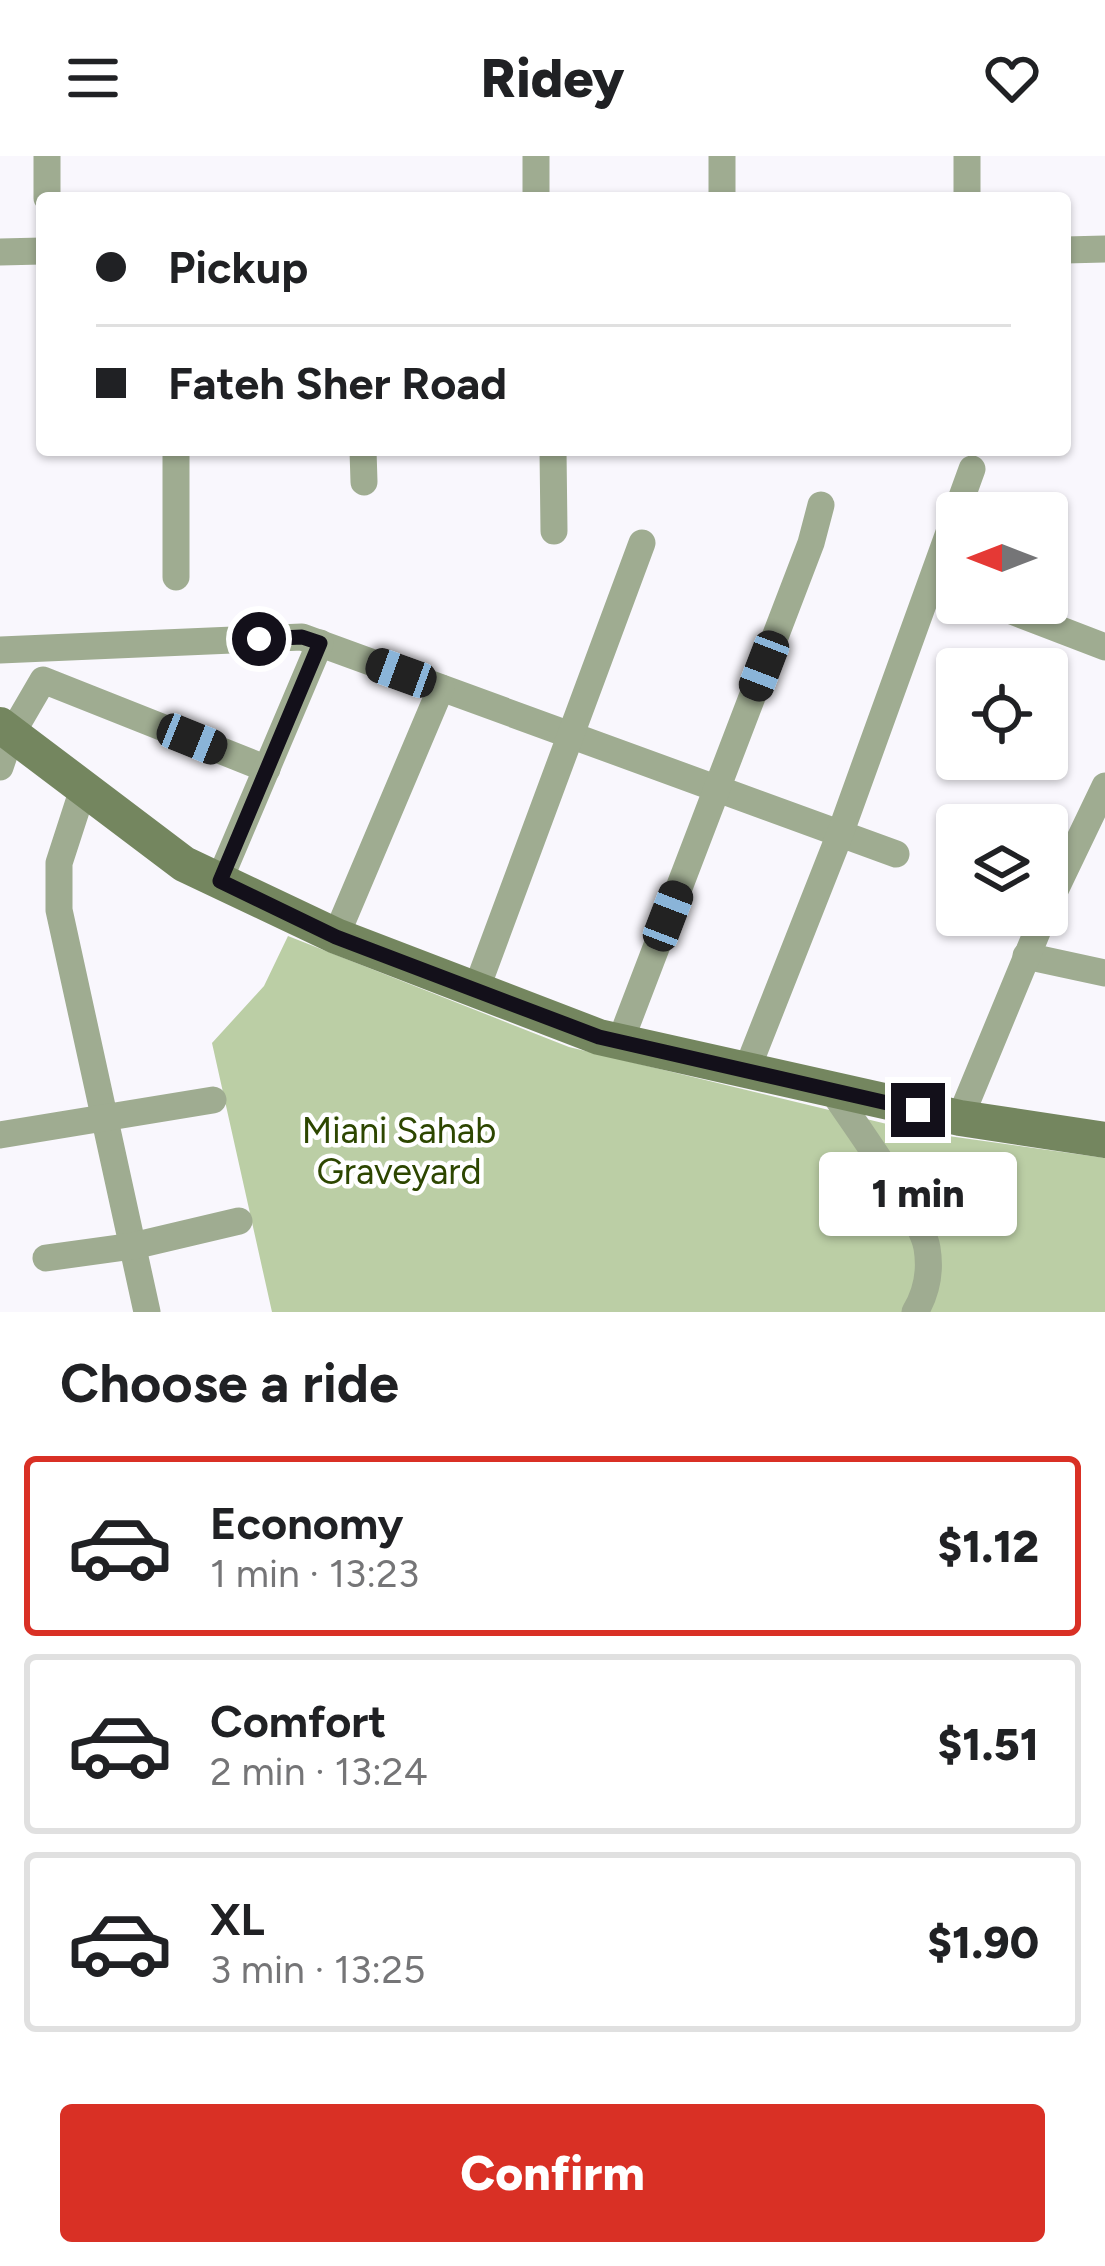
<!DOCTYPE html>
<meta charset="utf-8">
<style>
:root{--surface:#fff;--page:#f2f2f2;--text:#202124;--muted:#757577;--line:#e0e0e0;--accent:#d93025}
body{margin:0;font-family:Figtree,sans-serif;background:var(--page);color:var(--text);height:100vh;display:flex;flex-direction:column;font-size:45px;white-space:nowrap}
*{box-sizing:border-box;margin:0}
p{font-size:39px;color:var(--muted)}
.icon{flex:none;width:66px;height:66px;fill:none;stroke:currentColor;stroke-width:2;stroke-linecap:round;stroke-linejoin:round}
.map{position:relative;height:1156px;overflow:hidden}
.sheet{display:flex;flex-direction:column;background:var(--surface);flex:1}
.sheet>*{flex:none}
.banner{position:absolute;left:36px;top:36px;width:1035px;height:264px;border-radius:12px;box-shadow:0 3px 9px #0004;display:grid;align-content:center;height:264px;padding:0 60px;background:var(--surface)}
.needle{width:78px;rotate:270deg}
.fabs{position:absolute;left:936px;top:336px;display:grid;gap:24px}
.fabs a{display:grid;place-items:center;width:132px;height:132px;border-radius:12px;background:var(--surface);box-shadow:0 3px 9px #0004;font-size:60px}
.end{position:absolute;width:54px;height:54px;margin:-27px;border:15px solid #13101a;background:#fff;box-shadow:0 0 0 6px #fff}
.from{border-radius:50%}
.bubble{position:absolute;height:84px;border-radius:12px;background:var(--surface);box-shadow:0 3px 9px #0004;font-size:39px;font-weight:800;line-height:84px;text-align:center}
.car{position:absolute;width:36px;height:72px;margin:-36px -18px;border-radius:15px;box-shadow:0 0 9px 3px #0007;background:linear-gradient(#222 24%,#8ab4d8 0 40%,#222 0 76%,#8ab4d8 0 86%,#222 0)}
.banner b{display:flex;align-items:center;gap:42px;height:114px;font-size:45px}
.banner b+b{border-top:3px solid var(--line)}
.banner i{width:30px;height:30px;background:var(--text)}
ul{padding:0;list-style:none}
li{display:flex;align-items:center;gap:36px;height:180px;margin:0 24px 18px;padding:0 36px;border:6px solid var(--line);border-radius:12px}
li div{flex:1}
li b{display:block;font-size:45px}
li em{font-style:normal;font-weight:800}
li.on{border-color:var(--accent)}
li>.icon{width:108px;height:108px;stroke-width:1.5}
h2{padding:0 60px;font-size:54px;line-height:144px}
.cta{display:flex;gap:24px;margin-top:auto;padding:24px 60px}
.cta a{flex:1;height:138px;border-radius:12px;background:var(--accent);color:#fff;font-size:48px;font-weight:800;line-height:138px;text-align:center}
header{display:flex;justify-content:space-between;align-items:center;height:156px;padding:0 60px;background:var(--surface);font-size:54px;font-weight:800}
.map>svg:first-child{display:block}
</style>
<header><svg class="icon" aria-label="menu" viewBox="0 0 24 24"><path d="M4 6h16M4 12h16M4 18h16"/></svg>Ridey<svg class="icon" aria-label="heart" viewBox="0 0 24 24"><path d="M12 20l-8-8c-3-5 5-10 8-4 3-6 11-1 8 4z"/></svg></header>
<div class="map">
<svg width="1105" height="1156" viewBox="0 0 1105 1156">
<rect width="100%" height="100%" fill="#f9f7fd"/>
<!-- green -->
<polygon fill="#bbcea5" points="288,780 569,891 920,976 1105,1002 1105,1156 272,1156 212,887 264,830"/>
<g fill="none" stroke-linecap="round" stroke-linejoin="round">
<!-- street -->
<g stroke="#9fac91" stroke-width="27">
<polyline points="536,0 536,42"/>
<polyline points="967,0 967,42"/>
<polyline points="47,42 47,0"/>
<polyline points="722,42 722,0"/>
<polyline points="1065,94 1105,93"/>
<polyline points="0,96 42,95"/>
<polyline points="176,294 176,421"/>
<polyline points="363,294 364,326"/>
<polyline points="553,294 554,375"/>
<polyline points="1009,454 1105,491"/>
<polyline points="0,494 302,481 896,698"/>
<polyline points="0,611 11,579 43,524 267,613"/>
<polyline points="83,633 59,707 59,754 147,1156"/>
<polyline points="219,725 320,487"/>
<polyline points="1047,751 1105,630"/>
<polyline points="336,780 441,532"/>
<polyline points="1026,800 1105,817"/>
<polyline points="476,834 642,387"/>
<polyline points="620,886 811,387 821,349"/>
<polyline points="746,916 840,678 972,313"/>
<path d="M834,937C855,969 922,1060 927,1092C931,1116 927,1136 915,1156"/>
<polyline points="960,962 1044,759"/>
<polyline points="0,979 213,944"/>
<polyline points="46,1102 133,1090 239,1065"/>
</g>
<!-- secondary -->
<polyline stroke="#74865f" stroke-width="36" points="0,569 184,708 336,780 599,881 960,962 1105,984"/>
</g>
<g fill="none" stroke-linecap="round" stroke-linejoin="round">
<!-- route -->
<polyline stroke="#13101a" stroke-width="15" points="259,483 302,481 320,487 220,725 336,781 599,881 918,954"/>
</g>
<g text-anchor="middle" stroke-width="9" stroke-linejoin="round" paint-order="stroke">
<!-- park labels -->
<g font-size="36" fill="#2d4600" stroke="#fff">
<text x="399" y="987">Miani Sahab<tspan x="399" dy="41">Graveyard</tspan></text>
</g>
</g>
</svg>
<div class="fabs">
<a><svg class="needle" viewBox="-14 -14 28 28"><path d="M0-13l5 13h-10z" fill="#e53935"/><path d="M0 13l5-13h-10z" fill="#757577"/></svg></a>
<a><svg class="icon" aria-label="locate" viewBox="0 0 24 24"><circle cx="12" cy="12" r="6"/><path d="M12 2v4M12 18v4M2 12h4M18 12h4"/></svg></a>
<a><svg class="icon" aria-label="layers" viewBox="0 0 24 24"><path d="M12 4l9 5-9 5-9-5zM3 14l9 5 9-5"/></svg></a>
</div>
<i class="end from" style="left:259px;top:483px"></i>
<i class="end" style="left:918px;top:954px"></i>
<div class="bubble" style="left:819px;top:996px;width:198px">1 min</div>
<i class="car" style="left:764px;top:510px;rotate:201deg"></i>
<i class="car" style="left:401px;top:517px;rotate:290deg"></i>
<i class="car" style="left:192px;top:583px;rotate:112deg"></i>
<i class="car" style="left:668px;top:760px;rotate:21deg"></i>
<div class="banner">
<b><i class="from"></i>Pickup</b>
<b><i></i>Fateh Sher Road</b>
</div>
</div>
<section class="sheet">
<h2>Choose a ride</h2>
<ul>
<li class="on"><svg class="icon" aria-label="car" viewBox="0 0 24 24"><path d="M5 17H2v-5l4-1 3-4h7l3 4 3 1v5h-3M9 17h6M6 11h13"/><circle cx="7" cy="17" r="2"/><circle cx="17" cy="17" r="2"/></svg><div><b>Economy</b><p>1 min · 13:23</p></div><em>$1.12</em></li>
<li><svg class="icon" aria-label="car" viewBox="0 0 24 24"><path d="M5 17H2v-5l4-1 3-4h7l3 4 3 1v5h-3M9 17h6M6 11h13"/><circle cx="7" cy="17" r="2"/><circle cx="17" cy="17" r="2"/></svg><div><b>Comfort</b><p>2 min · 13:24</p></div><em>$1.51</em></li>
<li><svg class="icon" aria-label="car" viewBox="0 0 24 24"><path d="M5 17H2v-5l4-1 3-4h7l3 4 3 1v5h-3M9 17h6M6 11h13"/><circle cx="7" cy="17" r="2"/><circle cx="17" cy="17" r="2"/></svg><div><b>XL</b><p>3 min · 13:25</p></div><em>$1.90</em></li>
</ul>
<div class="cta"><a>Confirm</a></div>
</section>
